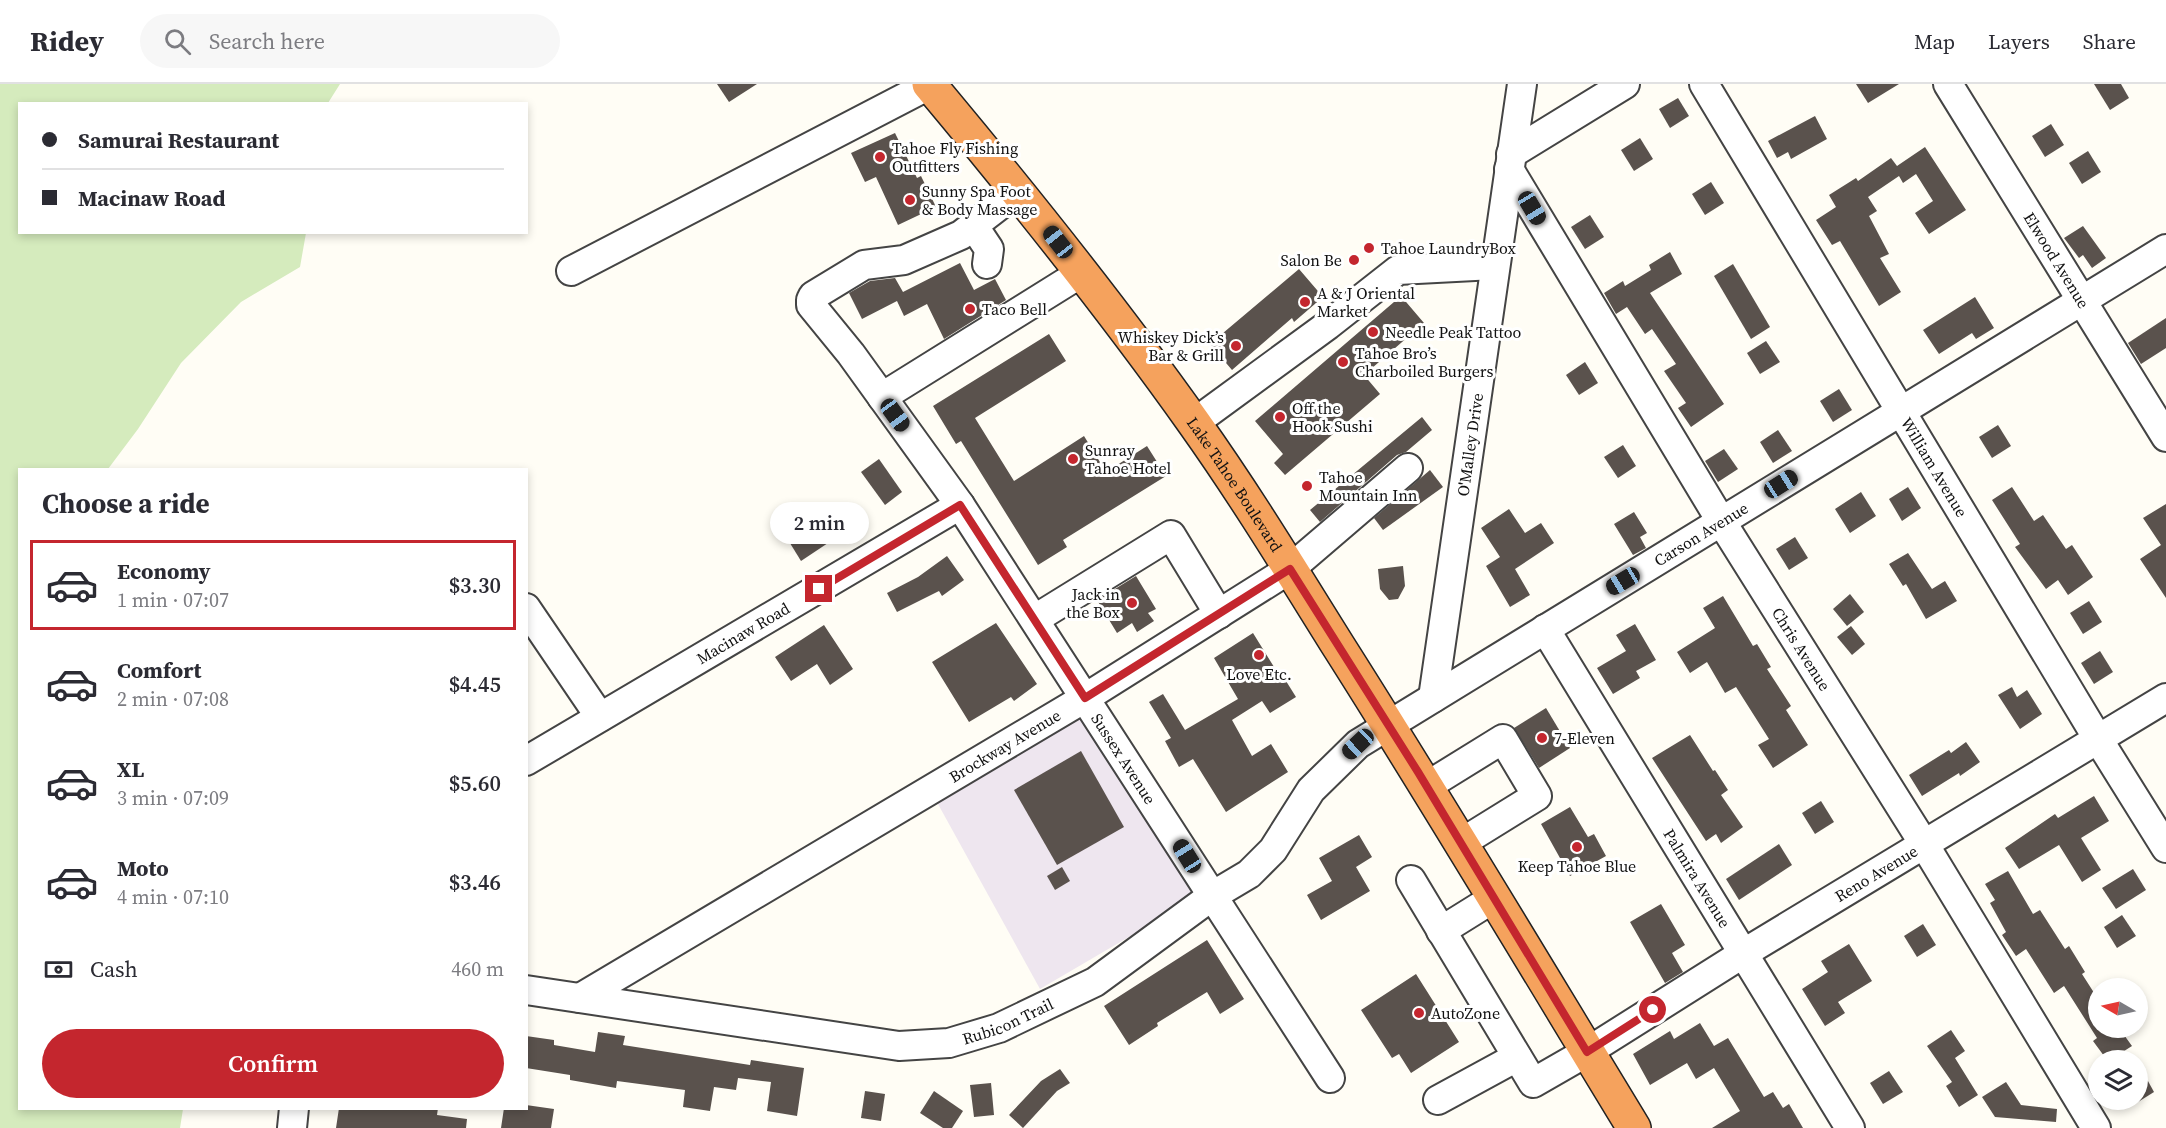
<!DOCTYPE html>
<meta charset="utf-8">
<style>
:root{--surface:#fff;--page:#f7f7f7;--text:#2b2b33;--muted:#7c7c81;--line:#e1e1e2;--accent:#c4262e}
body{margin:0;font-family:"Source Serif 4",serif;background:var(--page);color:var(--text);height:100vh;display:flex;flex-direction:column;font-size:22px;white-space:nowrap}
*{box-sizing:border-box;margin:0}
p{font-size:20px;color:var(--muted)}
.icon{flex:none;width:33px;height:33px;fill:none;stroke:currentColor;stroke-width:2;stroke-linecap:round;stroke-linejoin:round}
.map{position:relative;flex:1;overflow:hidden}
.details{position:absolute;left:18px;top:384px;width:510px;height:642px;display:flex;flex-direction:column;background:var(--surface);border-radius:0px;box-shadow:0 3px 9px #0003}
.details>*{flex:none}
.top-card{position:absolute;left:18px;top:18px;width:510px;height:132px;border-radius:0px;box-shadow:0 3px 9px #0003;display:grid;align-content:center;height:132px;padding:0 24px;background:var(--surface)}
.needle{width:39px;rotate:279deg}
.fabs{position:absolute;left:2088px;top:894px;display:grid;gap:12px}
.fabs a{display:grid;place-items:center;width:60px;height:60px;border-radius:50%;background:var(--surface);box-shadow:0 3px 9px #0003;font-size:30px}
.end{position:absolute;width:27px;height:27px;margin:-14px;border:8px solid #c4262e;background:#fff;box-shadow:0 0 0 3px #fff}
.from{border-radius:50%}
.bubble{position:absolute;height:42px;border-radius:21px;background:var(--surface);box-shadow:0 3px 9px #0003;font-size:20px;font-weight:600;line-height:42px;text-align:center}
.car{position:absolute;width:18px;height:36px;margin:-18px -9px;border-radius:8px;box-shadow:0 0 4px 2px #0007;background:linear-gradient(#222 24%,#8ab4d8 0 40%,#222 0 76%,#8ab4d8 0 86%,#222 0)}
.top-card b{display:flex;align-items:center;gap:21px;height:57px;font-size:22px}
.top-card b+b{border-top:2px solid var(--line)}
.top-card i{width:15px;height:15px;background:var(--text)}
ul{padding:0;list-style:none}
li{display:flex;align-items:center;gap:18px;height:90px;margin:0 12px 9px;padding:0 12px;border:3px solid transparent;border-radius:0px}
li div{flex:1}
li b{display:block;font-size:22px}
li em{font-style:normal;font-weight:600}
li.on{border-color:var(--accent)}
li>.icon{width:54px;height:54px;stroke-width:1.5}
h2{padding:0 24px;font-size:27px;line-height:72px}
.pay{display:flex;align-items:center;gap:15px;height:66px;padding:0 24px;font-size:22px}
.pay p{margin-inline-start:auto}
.cta{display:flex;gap:12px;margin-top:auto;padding:12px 24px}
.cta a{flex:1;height:69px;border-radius:36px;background:var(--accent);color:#fff;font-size:24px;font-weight:600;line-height:69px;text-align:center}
header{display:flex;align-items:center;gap:36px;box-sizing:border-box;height:84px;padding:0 30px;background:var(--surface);border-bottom:2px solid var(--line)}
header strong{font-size:28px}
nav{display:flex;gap:33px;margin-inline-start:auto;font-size:21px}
.search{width:420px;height:54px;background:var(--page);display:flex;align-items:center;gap:15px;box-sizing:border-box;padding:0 21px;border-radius:33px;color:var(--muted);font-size:22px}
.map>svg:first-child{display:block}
</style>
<header>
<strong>Ridey</strong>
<div class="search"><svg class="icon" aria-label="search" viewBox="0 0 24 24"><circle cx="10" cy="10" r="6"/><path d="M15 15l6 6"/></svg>Search here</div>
<nav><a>Map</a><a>Layers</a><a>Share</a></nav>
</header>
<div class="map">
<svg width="2166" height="1044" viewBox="0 0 2166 1044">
<rect width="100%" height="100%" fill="#fffdf5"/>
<!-- industrial -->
<polygon fill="#eee6ef" points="1084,621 1204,809 1040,905 933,711"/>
<!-- green -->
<polygon fill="#d5ebbd" points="0,0 340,0 328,19 20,20 20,148 306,149 300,183 241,218 181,279 138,345 108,385 20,386 20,1024 183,1025 180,1044 0,1044"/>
<!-- building -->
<g fill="#5a524d">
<polygon points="717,0 757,0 729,18"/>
<polygon points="1856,0 1899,0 1868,19"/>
<polygon points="2094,0 2121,0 2129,14 2110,26"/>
<polygon points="1678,14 1689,32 1670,44 1659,25"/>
<polygon points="1815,32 1827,55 1791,75 1788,68 1777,74 1768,57"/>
<polygon points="2051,40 2064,61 2045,73 2032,52"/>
<polygon points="895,49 917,94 921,92 936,123 898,141 876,93 865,98 851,69"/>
<polygon points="1640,54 1653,75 1634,87 1621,66"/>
<polygon points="1925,63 1966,126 1929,150 1915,129 1933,117 1916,90 1903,99 1899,92 1868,113 1877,127 1869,132 1889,170 1880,174 1901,208 1879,222 1840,157 1832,161 1816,136 1836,123 1829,111 1856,94 1858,97 1891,74 1897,82"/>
<polygon points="2088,67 2101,88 2082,100 2069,79"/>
<polygon points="1711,98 1724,119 1705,131 1692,110"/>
<polygon points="1590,131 1604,153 1585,165 1571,143"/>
<polygon points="2083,142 2106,174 2092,184 2083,171 2079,174 2064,154"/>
<polygon points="1670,168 1682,190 1650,209 1724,320 1691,343 1678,324 1686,319 1664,287 1676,280 1652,245 1645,250 1627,223 1616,230 1604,209 1623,197 1625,202 1651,186 1649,181"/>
<polygon points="960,179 974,206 995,195 1006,216 944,255 927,220 904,232 897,217 862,235 849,209 870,197 895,194 903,208"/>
<polygon points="1733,180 1770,243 1751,255 1714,192"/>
<polygon points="1299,185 1323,213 1294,238 1292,234 1232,286 1210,260"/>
<polygon points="1401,212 1424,239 1364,291 1380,310 1285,391 1274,379 1283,370 1255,337"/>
<polygon points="1975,213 1994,244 1976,255 1972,249 1939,270 1923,246"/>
<polygon points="2166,234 2166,264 2141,280 2128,259"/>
<polygon points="1049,250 1066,277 975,334 1014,397 1084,352 1106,388 1147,362 1166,392 1063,456 1067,463 1038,481 961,357 956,360 933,322"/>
<polygon points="1766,257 1780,278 1760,290 1747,269"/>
<polygon points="1585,278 1598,299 1579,311 1566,291"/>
<polygon points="1839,305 1852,326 1833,338 1820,317"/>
<polygon points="1422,333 1432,346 1406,368 1397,371 1320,438 1310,426"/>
<polygon points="1998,341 2011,362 1992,374 1979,353"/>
<polygon points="1778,346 1792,367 1773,379 1760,358"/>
<polygon points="1623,361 1636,382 1618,394 1604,373"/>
<polygon points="1724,365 1738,385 1718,398 1705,377"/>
<polygon points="879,375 902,408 885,421 861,388"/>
<polygon points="1430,386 1443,403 1383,446 1374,434"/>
<polygon points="1908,403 1921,424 1902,437 1889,415"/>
<polygon points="2012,403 2034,437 2043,431 2066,465 2072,461 2093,493 2068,511 2058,496 2046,505 2015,463 2020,460 1992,416"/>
<polygon points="1861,408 1876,432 1850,449 1835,425"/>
<polygon points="2166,420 2166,514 2140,475 2161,461 2143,434"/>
<polygon points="1509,425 1525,449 1541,439 1554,459 1515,485 1530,511 1510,523 1486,482 1500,473 1481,444"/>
<polygon points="824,426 840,451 801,477 785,451"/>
<polygon points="1634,428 1647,449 1640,453 1646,464 1633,471 1614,440"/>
<polygon points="1795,453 1808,474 1789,486 1776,465"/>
<polygon points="1908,469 1932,505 1945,497 1957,517 1926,535 1906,500 1903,502 1889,480"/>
<polygon points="947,472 964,496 942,512 939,507 897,528 887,509 918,493"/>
<polygon points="1403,482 1405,502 1398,515 1389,516 1380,505 1378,485"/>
<polygon points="1136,492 1156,525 1148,529 1154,537 1137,548 1132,539 1117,549 1097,516"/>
<polygon points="1850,510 1864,528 1847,542 1833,525"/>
<polygon points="1723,512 1753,562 1757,560 1771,583 1767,585 1791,622 1786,626 1808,661 1773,684 1758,661 1769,655 1736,603 1725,609 1707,578 1690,589 1677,568 1715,544 1703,524"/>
<polygon points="2089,517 2102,538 2083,550 2070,529"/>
<polygon points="996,539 1037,600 1014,617 1011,613 969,638 932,578"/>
<polygon points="1635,540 1656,576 1636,587 1640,594 1613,610 1597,584 1626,567 1616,551"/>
<polygon points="824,541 853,585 830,601 817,580 791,597 775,573"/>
<polygon points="1851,542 1865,560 1852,571 1837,553"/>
<polygon points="1253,549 1279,591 1281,589 1296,613 1270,629 1262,617 1232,636 1252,672 1271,660 1288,688 1226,728 1193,675 1179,683 1165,657 1171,654 1149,618 1163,610 1185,646 1238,615 1214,574"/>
<polygon points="2100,567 2113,588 2094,600 2081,579"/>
<polygon points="2012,603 2017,613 2027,606 2042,630 2020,645 1998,611"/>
<polygon points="1546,624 1570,664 1539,684 1514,644"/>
<polygon points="1690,651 1713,687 1715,686 1728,706 1721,711 1743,743 1721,759 1716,750 1706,757 1652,674"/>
<polygon points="1966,658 1980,678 1960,692 1959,689 1922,712 1909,691 1949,666 1951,669"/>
<polygon points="1081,667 1124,743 1057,781 1014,706"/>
<polygon points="2094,712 2109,737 2081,754 2101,786 2082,798 2059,761 2019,785 2005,764 2055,730 2058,734"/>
<polygon points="1821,717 1834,738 1815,750 1802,729"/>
<polygon points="1570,723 1588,753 1594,750 1606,772 1570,792 1541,740"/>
<polygon points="1359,751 1372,773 1356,783 1370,807 1321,836 1307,811 1332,797 1319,774"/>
<polygon points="1779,760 1792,781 1739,816 1726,795"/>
<polygon points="1062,783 1070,797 1055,806 1047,792"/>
<polygon points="2133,785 2146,806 2116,825 2102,804"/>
<polygon points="2008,787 2033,830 2040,826 2065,865 2069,862 2085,888 2082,890 2098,915 2098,944 2119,944 2132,962 2110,976 2107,976 2093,957 2097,954 2064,902 2054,909 2026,865 2016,872 2002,851 2006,848 1990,819 1995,816 1985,800"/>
<polygon points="1661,820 1685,861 1672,869 1683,888 1665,899 1630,838"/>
<polygon points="2122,831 2136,852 2117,864 2104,843"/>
<polygon points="1923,840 1936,861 1917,873 1904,852"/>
<polygon points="1207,856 1244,915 1220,930 1207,908 1157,939 1158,942 1129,961 1104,922"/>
<polygon points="1849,860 1872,897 1838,918 1845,929 1825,942 1802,905 1828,888 1821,877"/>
<polygon points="1416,890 1459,958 1411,989 1399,970 1392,974 1361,926"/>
<polygon points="1700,939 1714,962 1728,954 1764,1013 1773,1008 1783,1024 1789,1020 1803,1044 1712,1044 1740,1027 1714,984 1696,995 1687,979 1650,1001 1633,970 1670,947 1674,955"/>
<polygon points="1951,946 1965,967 1955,974 1978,1011 1959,1023 1946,1002 1952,998 1927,962"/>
<polygon points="598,948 625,952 623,961 750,981 751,976 804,984 797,1032 767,1027 771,998 738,994 736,1006 714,1003 710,1027 683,1023 685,1006 617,997 616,1004 570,996 570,991 526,984 526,952 554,956 554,961 595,968"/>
<polygon points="2138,979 2154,1008 2138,1018"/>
<polygon points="1060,985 1070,999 1057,1007 1023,1044 1009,1031 1041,997"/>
<polygon points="1889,987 1903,1008 1883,1020 1870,999"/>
<polygon points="2006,998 2021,1021 2057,1025 2056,1038 1995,1033 1982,1013"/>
<polygon points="991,999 994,1031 974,1033 970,1001"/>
<polygon points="865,1007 885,1010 881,1037 861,1034"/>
<polygon points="934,1007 963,1027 952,1044 943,1044 920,1029"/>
<polygon points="526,1021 554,1025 551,1044 501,1044 504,1024 526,1024"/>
<polygon points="339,1024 438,1024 437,1031 467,1035 466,1044 336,1044"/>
</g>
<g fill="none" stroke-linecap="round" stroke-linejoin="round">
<defs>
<g id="minor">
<path id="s1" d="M1704,0L2098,655L2166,764"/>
<path id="s2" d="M1948,0L2166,353"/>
<polyline points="1511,70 1625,0"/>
<path id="s3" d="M1509,85L1721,437L1924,760L2096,1044"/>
<path id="s4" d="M1018,107L961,151L904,176L864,181L813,212L811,216V221L851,270L960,421L1330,994"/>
<polyline points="973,141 989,165 987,180"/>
<polyline points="571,187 929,1"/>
<polyline points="882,313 1081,189"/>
<polyline points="1194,339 1328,241 1398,186 1494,181"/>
<polyline points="526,524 600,633"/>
<polyline points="1035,535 1171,451 1219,530"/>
<path id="s5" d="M1545,545L1850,1044"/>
<path id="s6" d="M1433,614L1522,0"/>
<path id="s7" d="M526,677L960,421"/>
<polyline points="1427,702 1503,655 1537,712 1461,759"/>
<path id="s8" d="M1411,796L1533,999L1587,968L1744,869L2166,614"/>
<polyline points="1441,847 1494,814"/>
<path id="s9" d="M526,906L899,962L949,959L999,944L1095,898L1212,812L1249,790L1273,766L1311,706L1358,660L2166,165"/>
<path id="s10" d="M580,914L1085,614L1290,485L1408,384"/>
<polyline points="1438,1016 1517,973"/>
<polyline points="292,1044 294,1024"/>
</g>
<g id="highway">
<path id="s11" d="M929,0C1021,110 1111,222 1194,339C1246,412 1292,488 1339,563C1440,722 1536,883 1634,1044"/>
</g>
</defs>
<!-- minor casing -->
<use href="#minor" stroke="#444" stroke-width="32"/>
<!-- highway casing -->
<use href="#highway" stroke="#222" stroke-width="36"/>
<!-- minor -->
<use href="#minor" stroke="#fff" stroke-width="28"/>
<!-- highway -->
<use href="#highway" stroke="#f5a25d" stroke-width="33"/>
</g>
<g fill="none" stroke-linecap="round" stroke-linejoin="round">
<!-- route -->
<polyline stroke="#c4262e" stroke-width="8" points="819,505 960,421 1085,614 1290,485 1418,688 1587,968 1653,926"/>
</g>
<!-- markers -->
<g fill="#c4262e" stroke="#fff" stroke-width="2">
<circle cx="880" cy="73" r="6"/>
<circle cx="910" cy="116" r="6"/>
<circle cx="1369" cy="164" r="6"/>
<circle cx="1354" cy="176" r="6"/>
<circle cx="1305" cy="218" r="6"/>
<circle cx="970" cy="225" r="6"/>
<circle cx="1373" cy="248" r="6"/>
<circle cx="1236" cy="262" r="6"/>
<circle cx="1343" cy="278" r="6"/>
<circle cx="1280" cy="333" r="6"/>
<circle cx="1073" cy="375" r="6"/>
<circle cx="1307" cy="402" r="6"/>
<circle cx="1132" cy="519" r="6"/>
<circle cx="1259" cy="571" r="6"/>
<circle cx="1542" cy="654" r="6"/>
<circle cx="1577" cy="763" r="6"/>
<circle cx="1419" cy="929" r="6"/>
</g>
<g text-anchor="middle" stroke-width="6" stroke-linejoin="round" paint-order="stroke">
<!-- poi labels -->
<g font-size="16" fill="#111" stroke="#fff" text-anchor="start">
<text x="892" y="70">Tahoe Fly Fishing<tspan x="892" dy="18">Outfitters</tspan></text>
<text x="922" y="113">Sunny Spa Foot<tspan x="922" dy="18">&amp; Body Massage</tspan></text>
<text x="1381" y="170">Tahoe LaundryBox</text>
<text x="1342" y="182" text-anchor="end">Salon Be</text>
<text x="1317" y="215">A &amp; J Oriental<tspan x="1317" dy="18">Market</tspan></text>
<text x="982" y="231">Taco Bell</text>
<text x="1385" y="254">Needle Peak Tattoo</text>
<text x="1224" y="259" text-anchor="end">Whiskey Dick’s<tspan x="1224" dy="18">Bar &amp; Grill</tspan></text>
<text x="1355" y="275">Tahoe Bro’s<tspan x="1355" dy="18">Charboiled Burgers</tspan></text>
<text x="1292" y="330">Off the<tspan x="1292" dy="18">Hook Sushi</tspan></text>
<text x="1085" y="372">Sunray<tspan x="1085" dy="18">Tahoe Hotel</tspan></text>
<text x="1319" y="399">Tahoe<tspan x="1319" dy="18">Mountain Inn</tspan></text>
<text x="1120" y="516" text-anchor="end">Jack in<tspan x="1120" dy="18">the Box</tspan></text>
<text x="1259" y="596" text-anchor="middle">Love Etc.</text>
<text x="1554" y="660">7-Eleven</text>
<text x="1577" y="788" text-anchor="middle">Keep Tahoe Blue</text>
<text x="1431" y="935">AutoZone</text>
</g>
<!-- street labels -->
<g font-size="16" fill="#111" stroke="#fff">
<text dy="6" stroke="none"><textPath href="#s2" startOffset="207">Elwood Avenue</textPath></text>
<text dy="6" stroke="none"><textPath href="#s6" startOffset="256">O'Malley Drive</textPath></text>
<text dy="6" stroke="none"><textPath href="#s1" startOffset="447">William Avenue</textPath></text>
<text dy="6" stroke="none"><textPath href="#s11" startOffset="504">Lake Tahoe Boulevard</textPath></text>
<text dy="6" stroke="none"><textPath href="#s9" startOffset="1347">Carson Avenue</textPath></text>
<text dy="6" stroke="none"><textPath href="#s7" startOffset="252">Macinaw Road</textPath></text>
<text dy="6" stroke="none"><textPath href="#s3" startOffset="562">Chris Avenue</textPath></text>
<text dy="6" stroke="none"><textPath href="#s10" startOffset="494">Brockway Avenue</textPath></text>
<text dy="6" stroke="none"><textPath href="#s4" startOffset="795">Sussex Avenue</textPath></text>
<text dy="6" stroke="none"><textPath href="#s8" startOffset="639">Reno Avenue</textPath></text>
<text dy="6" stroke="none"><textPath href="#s5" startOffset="292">Palmira Avenue</textPath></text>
<text dy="6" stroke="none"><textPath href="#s9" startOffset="490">Rubicon Trail</textPath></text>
</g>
</g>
</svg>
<div class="fabs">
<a><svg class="needle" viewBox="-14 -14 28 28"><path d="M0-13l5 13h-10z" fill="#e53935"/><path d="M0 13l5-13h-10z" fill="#7c7c81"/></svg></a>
<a><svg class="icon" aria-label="layers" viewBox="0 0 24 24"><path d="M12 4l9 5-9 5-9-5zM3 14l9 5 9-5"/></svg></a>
</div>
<i class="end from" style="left:1653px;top:926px"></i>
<i class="end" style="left:819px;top:505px"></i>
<div class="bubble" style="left:770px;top:418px;width:99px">2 min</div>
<i class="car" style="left:1532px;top:124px;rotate:149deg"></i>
<i class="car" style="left:1058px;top:158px;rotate:322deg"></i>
<i class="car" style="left:895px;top:331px;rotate:144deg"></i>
<i class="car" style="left:1781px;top:400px;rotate:58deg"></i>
<i class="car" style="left:1623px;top:497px;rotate:239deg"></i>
<i class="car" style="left:1358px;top:660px;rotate:227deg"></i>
<i class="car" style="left:1187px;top:772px;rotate:328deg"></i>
<div class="top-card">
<b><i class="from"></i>Samurai Restaurant</b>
<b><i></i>Macinaw Road</b>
</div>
<section class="details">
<h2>Choose a ride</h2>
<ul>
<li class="on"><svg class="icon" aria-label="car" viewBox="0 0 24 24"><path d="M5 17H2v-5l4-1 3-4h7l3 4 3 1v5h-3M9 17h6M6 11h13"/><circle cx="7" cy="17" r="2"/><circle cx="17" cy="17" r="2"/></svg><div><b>Economy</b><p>1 min · 07:07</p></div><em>$3.30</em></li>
<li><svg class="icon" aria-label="car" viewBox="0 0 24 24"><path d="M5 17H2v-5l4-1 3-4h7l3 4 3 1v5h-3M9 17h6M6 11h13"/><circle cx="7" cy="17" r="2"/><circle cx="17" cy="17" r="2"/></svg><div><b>Comfort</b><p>2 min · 07:08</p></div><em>$4.45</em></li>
<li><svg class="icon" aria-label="car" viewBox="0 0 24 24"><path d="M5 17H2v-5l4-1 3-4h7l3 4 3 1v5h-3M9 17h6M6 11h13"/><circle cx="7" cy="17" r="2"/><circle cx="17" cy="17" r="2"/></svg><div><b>XL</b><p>3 min · 07:09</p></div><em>$5.60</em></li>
<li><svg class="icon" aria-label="car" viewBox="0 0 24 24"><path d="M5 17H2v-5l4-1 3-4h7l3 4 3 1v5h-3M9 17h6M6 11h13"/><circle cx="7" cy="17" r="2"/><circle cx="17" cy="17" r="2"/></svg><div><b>Moto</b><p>4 min · 07:10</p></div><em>$3.46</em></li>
</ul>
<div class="pay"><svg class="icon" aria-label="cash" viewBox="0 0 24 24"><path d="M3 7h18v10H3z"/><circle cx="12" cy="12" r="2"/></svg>Cash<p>460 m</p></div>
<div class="cta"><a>Confirm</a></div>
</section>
</div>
